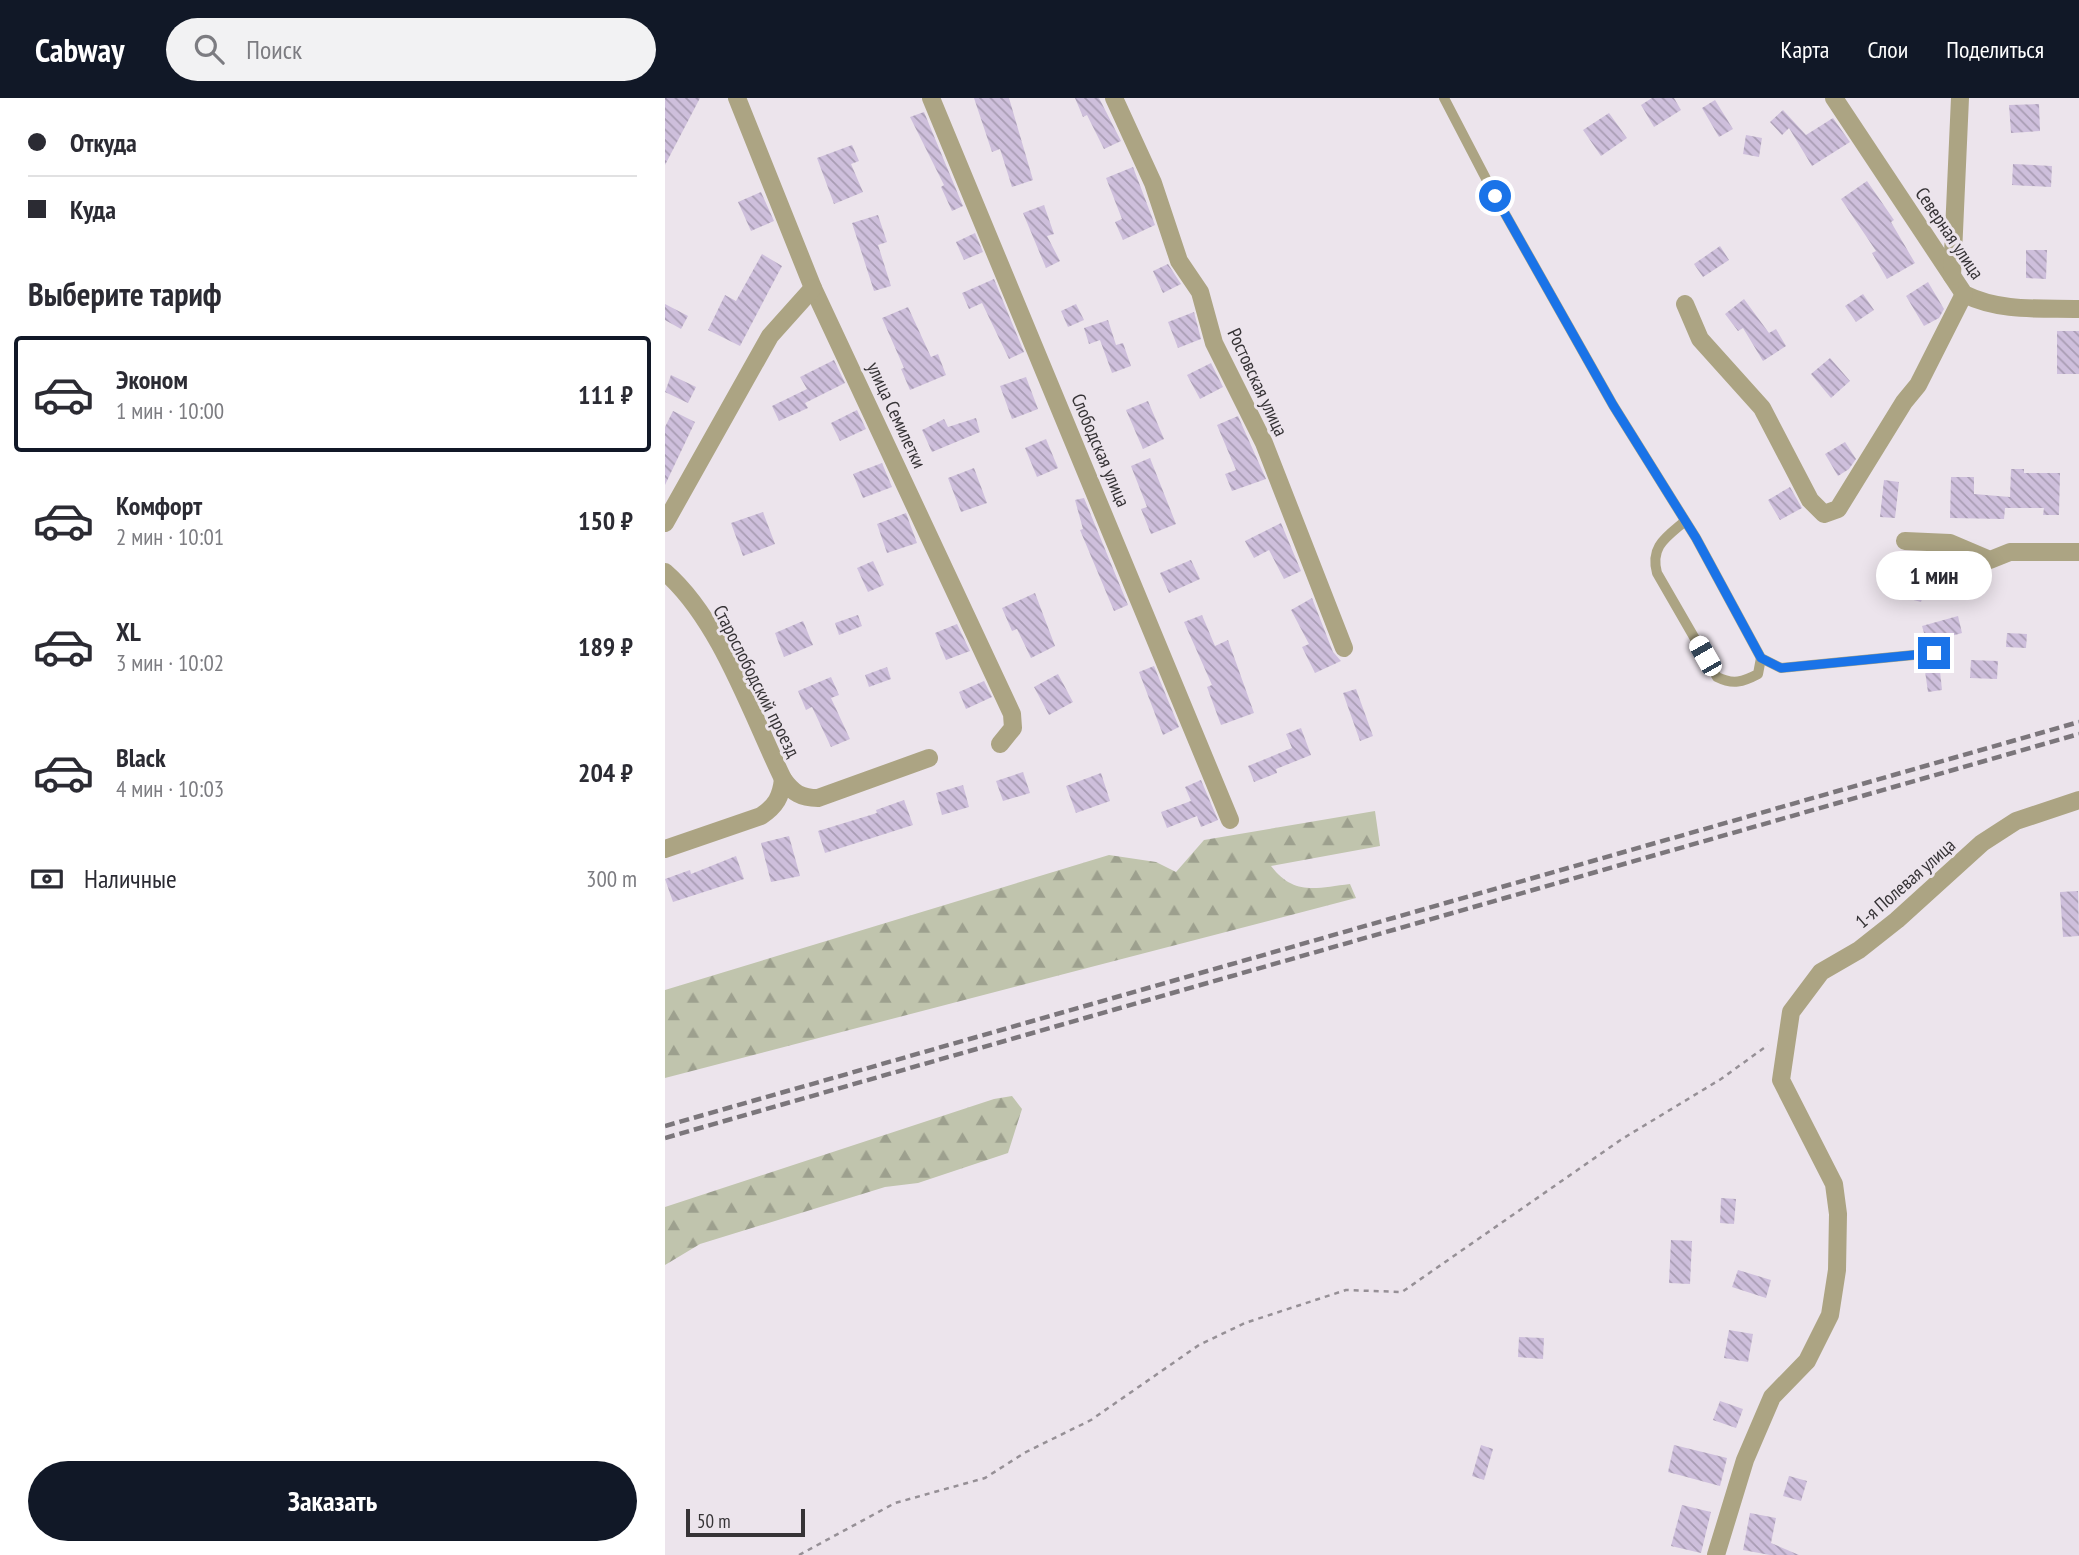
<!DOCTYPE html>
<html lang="ru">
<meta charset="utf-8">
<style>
:root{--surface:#fff;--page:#f2f2f3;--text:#2b2b33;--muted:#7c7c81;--line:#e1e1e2;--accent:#111827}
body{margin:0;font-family:"PT Sans Narrow",sans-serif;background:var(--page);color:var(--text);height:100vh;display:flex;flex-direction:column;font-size:26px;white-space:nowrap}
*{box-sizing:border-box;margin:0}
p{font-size:23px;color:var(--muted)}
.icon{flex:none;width:38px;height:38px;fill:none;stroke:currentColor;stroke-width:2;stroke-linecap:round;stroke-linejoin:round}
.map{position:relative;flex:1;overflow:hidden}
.sheet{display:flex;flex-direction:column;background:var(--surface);width:665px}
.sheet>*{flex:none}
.hud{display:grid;align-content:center;height:154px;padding:0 28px;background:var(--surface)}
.scale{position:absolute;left:21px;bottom:18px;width:119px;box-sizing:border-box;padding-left:7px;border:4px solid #363336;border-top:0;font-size:19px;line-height:24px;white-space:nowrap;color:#363336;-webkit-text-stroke:5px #ece4ec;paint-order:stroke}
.end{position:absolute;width:32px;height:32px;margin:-16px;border:9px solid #1a73e8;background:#fff;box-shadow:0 0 0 4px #fff}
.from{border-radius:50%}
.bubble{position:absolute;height:49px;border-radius:24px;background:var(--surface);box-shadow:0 4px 18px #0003;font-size:23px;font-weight:700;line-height:49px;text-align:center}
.car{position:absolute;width:21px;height:42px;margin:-21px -10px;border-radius:9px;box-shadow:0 0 5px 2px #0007;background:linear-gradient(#fff 24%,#345 0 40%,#fff 0 76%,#345 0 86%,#fff 0)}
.hud b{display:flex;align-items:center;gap:24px;height:66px;font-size:26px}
.hud b+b{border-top:2px solid var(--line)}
.hud i{width:18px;height:18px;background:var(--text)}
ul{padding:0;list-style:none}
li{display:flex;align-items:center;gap:21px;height:116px;margin:0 14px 10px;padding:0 14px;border:4px solid transparent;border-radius:7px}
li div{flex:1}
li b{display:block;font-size:26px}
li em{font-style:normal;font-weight:700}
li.on{border-color:var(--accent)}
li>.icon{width:63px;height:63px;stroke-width:1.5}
h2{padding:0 28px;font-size:32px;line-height:84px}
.pay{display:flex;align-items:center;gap:18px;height:77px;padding:0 28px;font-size:26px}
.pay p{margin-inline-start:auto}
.cta{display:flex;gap:14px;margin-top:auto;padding:14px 28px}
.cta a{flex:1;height:80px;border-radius:42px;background:var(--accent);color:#fff;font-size:28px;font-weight:700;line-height:80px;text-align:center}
header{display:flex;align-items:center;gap:42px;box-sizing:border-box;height:98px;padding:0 35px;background:var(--accent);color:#fff}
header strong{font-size:33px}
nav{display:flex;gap:38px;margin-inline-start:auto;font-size:24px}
.search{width:490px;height:63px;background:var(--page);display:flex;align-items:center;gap:18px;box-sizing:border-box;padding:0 24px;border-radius:38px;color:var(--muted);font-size:26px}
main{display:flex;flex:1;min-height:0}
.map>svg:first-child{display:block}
</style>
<header>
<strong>Cabway</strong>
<div class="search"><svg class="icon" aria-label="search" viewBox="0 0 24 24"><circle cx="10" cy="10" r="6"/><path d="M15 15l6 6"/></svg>Поиск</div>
<nav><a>Карта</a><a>Слои</a><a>Поделиться</a></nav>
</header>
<main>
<section class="sheet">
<div class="hud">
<b><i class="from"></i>Откуда</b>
<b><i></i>Куда</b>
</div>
<h2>Выберите тариф</h2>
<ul>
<li class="on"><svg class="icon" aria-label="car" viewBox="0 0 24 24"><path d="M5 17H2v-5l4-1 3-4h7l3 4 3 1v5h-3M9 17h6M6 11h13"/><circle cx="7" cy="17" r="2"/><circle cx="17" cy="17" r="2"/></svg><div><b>Эконом</b><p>1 мин · 10:00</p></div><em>111 ₽</em></li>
<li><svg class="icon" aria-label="car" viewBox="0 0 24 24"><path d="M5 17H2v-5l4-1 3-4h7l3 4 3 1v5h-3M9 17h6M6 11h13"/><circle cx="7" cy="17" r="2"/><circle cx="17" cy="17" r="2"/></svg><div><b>Комфорт</b><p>2 мин · 10:01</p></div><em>150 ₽</em></li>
<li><svg class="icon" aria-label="car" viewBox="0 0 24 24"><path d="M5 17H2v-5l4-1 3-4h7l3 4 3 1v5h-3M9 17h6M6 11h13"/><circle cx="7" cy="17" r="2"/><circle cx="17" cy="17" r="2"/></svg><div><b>XL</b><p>3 мин · 10:02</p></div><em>189 ₽</em></li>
<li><svg class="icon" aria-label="car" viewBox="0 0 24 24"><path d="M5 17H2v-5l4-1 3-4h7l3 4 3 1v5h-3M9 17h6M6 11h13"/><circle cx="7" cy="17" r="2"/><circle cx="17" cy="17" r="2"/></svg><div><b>Black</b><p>4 мин · 10:03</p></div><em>204 ₽</em></li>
</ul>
<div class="pay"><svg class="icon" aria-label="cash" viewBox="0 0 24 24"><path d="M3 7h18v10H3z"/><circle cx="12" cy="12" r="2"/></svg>Наличные<p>300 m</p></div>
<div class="cta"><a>Заказать</a></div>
</section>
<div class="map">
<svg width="1414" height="1457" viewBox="0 0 1414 1457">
<defs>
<pattern id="forest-firs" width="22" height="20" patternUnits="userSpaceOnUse" patternTransform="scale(1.75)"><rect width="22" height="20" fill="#c0c4ad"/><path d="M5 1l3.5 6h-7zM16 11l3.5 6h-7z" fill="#9da08e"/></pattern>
<pattern id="building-back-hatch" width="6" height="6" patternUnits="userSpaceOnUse" patternTransform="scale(1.75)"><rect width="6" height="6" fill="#cebfdc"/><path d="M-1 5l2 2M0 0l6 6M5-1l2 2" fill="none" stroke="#a89cb3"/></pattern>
</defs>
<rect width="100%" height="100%" fill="#ece4ec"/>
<!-- forest -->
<g fill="url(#forest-firs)">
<path d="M710,713L715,748L606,768C629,798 651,790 685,786L691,800L0,980V892L444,757L491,764L511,774L539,742Z"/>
<polygon points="347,998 357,1011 343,1055 253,1085 220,1089 35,1146 0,1167 0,1109 329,1001"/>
</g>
<!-- building -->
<g fill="url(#building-back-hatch)">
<polygon points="0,0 35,0 0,67"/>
<polygon points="309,0 344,0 368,82 347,89 335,51 327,54"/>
<polygon points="410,0 434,0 456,43 439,51 422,17 418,19"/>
<polygon points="987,0 1009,0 1016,12 989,29 976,7"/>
<polygon points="1050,2 1068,31 1054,39 1037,10"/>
<polygon points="1374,6 1375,33 1346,35 1344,7"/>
<polygon points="1118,12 1141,37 1168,20 1185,44 1147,68 1124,30 1117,37 1105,24"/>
<polygon points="259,14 298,108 287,113 276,89 279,87 245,19"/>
<polygon points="944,15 962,40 936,58 918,32"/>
<polygon points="1081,37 1097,40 1094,59 1078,56"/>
<polygon points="187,47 194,63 186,66 198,94 169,106 152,60"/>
<polygon points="1348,66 1387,68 1386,89 1347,87"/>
<polygon points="468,69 490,127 458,142 450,124 457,121 441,80"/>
<polygon points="1202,83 1229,122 1226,124 1250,165 1222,181 1207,155 1211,153 1176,101"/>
<polygon points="96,94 109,123 86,133 73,104"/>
<polygon points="379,107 389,136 382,138 395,163 381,170 358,115"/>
<polygon points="213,117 222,144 213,147 226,188 209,193 187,125"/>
<polygon points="310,135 318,154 299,162 291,144"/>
<polygon points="1055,148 1064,162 1038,179 1029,166"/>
<polygon points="1361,152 1382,152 1381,181 1361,180"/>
<polygon points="97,156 117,168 75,248 43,232 60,197 71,203"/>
<polygon points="503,166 516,186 498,195 488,173"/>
<polygon points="329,181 359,254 344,261 317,205 304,211 297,195"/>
<polygon points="1263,184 1279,211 1274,220 1259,228 1241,198"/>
<polygon points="1198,196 1209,212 1191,224 1180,208"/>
<polygon points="1079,201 1104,235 1111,231 1121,248 1098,263 1078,230 1073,233 1060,216"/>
<polygon points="0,206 23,218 16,231 0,222"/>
<polygon points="411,206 419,222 403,229 396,213"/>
<polygon points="243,209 266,259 273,256 281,277 245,292 236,271 239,270 217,220"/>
<polygon points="529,214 536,241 513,250 503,224"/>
<polygon points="443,222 451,247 458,245 466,268 447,275 435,242 424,246 419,230"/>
<rect x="1392" y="233" width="22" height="43"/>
<polygon points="1165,260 1185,283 1166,300 1146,276"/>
<polygon points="169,262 180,285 140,305 143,310 114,323 107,308 142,291 135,279"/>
<polygon points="546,265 558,289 535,301 522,277"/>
<polygon points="6,277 31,289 23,305 0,294"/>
<polygon points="361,279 373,311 347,321 335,288"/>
<polygon points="483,303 499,341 478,351 461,312"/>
<polygon points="192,312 201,331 175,343 166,325"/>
<polygon points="8,313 30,324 0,387 0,329"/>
<polygon points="573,318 601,381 567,393 560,376 571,372 552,327"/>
<polygon points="311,320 315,334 267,354 257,332 279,321 283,329"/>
<polygon points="381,341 393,370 372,379 360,350"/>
<polygon points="1180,344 1191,361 1184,371 1173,378 1160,356"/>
<polygon points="485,360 511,426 486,436 476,411 482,409 466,368"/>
<polygon points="217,365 227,389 198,400 188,376"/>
<polygon points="309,370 322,405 296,414 283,380"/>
<polygon points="1346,371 1359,371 1359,375 1395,375 1394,417 1378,417 1379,410 1340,410 1339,421 1285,420 1286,379 1309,379 1309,396 1345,399"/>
<polygon points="1219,382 1234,384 1230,420 1215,419"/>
<polygon points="1125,389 1137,410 1115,422 1103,402"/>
<polygon points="419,400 463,507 449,513 415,432 418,431 410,402"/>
<polygon points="98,414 110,446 78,458 66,425"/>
<polygon points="241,415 252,445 222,455 212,426"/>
<polygon points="616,425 636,473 619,481 604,452 589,460 580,443"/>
<polygon points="526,462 535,481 504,495 495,475"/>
<polygon points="208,463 219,487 203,494 192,470"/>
<polygon points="1226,474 1262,484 1256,504 1220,494"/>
<polygon points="370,495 390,548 366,560 352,531 347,533 337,510"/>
<polygon points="647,500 668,554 676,563 650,575 637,549 644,546 626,512"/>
<polygon points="193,517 197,528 174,537 170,525"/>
<polygon points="537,517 550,548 563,542 589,615 556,627 542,589 547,587 519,524"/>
<polygon points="1293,518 1297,535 1262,545 1257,528"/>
<polygon points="138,523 148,547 119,559 110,535"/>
<polygon points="292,526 305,553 281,562 270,535"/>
<polygon points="1342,535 1362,536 1361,550 1341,549"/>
<polygon points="1306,562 1333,563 1332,581 1305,580"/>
<polygon points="1274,564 1277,592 1263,594 1259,566"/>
<polygon points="489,568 514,629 498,637 474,574"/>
<polygon points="222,569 226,581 204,589 200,577"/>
<polygon points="393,576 408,604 384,617 369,589"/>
<polygon points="166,579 174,597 166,600 185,641 166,649 147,609 141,612 133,593"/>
<polygon points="319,583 327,599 301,611 294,594"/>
<polygon points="691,591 708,638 695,643 678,595"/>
<polygon points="636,630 646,657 611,671 612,675 589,684 583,668 627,650 621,636"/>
<polygon points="358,674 365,695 338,703 331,683"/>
<polygon points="436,675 445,703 411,715 401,688"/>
<polygon points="536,682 553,722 536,729 532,718 502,730 496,714 526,703 520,689"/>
<polygon points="298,687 304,709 277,717 271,695"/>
<polygon points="239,702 248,727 160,755 153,733 212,715 211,712"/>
<polygon points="124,738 135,778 106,784 96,745"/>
<polygon points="71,758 79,781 8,804 0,781 25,772 26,776"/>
<polygon points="1413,793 1414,838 1398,839 1395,794"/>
<polygon points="1056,1100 1071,1101 1069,1126 1055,1125"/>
<polygon points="1006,1142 1027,1143 1025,1186 1004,1185"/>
<polygon points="1073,1172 1106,1182 1101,1200 1067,1189"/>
<polygon points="1064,1232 1088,1236 1083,1264 1059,1260"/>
<polygon points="854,1239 879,1240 878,1261 853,1259"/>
<polygon points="1055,1303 1078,1311 1071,1330 1048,1322"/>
<polygon points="816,1347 828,1351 819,1382 807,1378"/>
<polygon points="1009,1347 1062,1360 1055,1388 1003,1374"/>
<polygon points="1124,1378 1142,1383 1136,1403 1118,1398"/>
<polygon points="1017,1407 1046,1414 1036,1455 1006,1448"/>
<polygon points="1085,1415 1111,1420 1106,1445 1134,1457 1105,1457 1078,1452"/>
</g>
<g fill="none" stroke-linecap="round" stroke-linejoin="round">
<!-- path -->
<polyline stroke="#969096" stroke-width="2.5" stroke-dasharray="5 5" stroke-linecap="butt" points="134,1457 230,1405 320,1380 361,1354 426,1322 534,1247 580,1225 681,1192 737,1194 957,1041 1056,981 1103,947"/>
<!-- service -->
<g stroke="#aca483" stroke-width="10">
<polyline points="779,0 830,98 948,307 1031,440 1096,560 1116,570 1269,555"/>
<path d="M1019,424C1000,440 985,449 992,475L1052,579C1068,587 1078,584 1093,576L1096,560"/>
</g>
<!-- minor -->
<g stroke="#aca483" stroke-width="18">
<polyline points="72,0 148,190 347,616 348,630 335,646"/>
<polyline points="266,0 565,722"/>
<polyline points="449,0 488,85 514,163 535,194 549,245 599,345 679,550"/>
<path d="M1169,0L1299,196C1335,214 1375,210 1414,211"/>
<polyline points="1287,178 1295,0"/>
<polyline points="1020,206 1035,241 1097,310 1145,402 1159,416 1173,411 1239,304 1253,287 1299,196"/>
<polyline points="0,425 105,238 148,190"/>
<polyline points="1240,443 1285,445 1325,462 1345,454 1414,454"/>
<path d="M0,474C55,522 86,615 118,681"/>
<path d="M0,751L96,718C111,708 116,699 118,681C128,695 136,700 153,700L264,660"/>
<polyline points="1051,1457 1080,1362 1107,1299 1142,1263 1165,1217 1172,1172 1173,1116 1169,1086 1116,982 1126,914 1156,874 1194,852 1232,822 1317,745 1351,723 1414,702"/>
</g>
<!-- rail -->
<g stroke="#7b767b" stroke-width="4.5" stroke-dasharray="10 5" stroke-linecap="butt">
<polyline points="0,1028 1414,624"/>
<polyline points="0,1040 1414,636"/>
</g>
</g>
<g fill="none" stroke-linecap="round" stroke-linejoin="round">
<!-- route -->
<polyline stroke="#1a73e8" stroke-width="9" points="830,98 948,307 1031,440 1096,560 1116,570 1269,555"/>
</g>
<g text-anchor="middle" stroke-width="6" stroke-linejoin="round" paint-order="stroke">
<!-- street labels -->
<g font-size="19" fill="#363336" stroke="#ece4ec">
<text transform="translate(1285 135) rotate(56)" y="7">Северная улица</text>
<text transform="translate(593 284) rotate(65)" y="7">Ростовская улица</text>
<text transform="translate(232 317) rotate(65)" y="7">улица Семилетки</text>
<text transform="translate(436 352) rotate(67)" y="7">Слободская улица</text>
<text transform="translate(92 583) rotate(63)" y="7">Старослободский проезд</text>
<text transform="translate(1240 785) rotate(-41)" y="7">1-я Полевая улица</text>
</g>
</g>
</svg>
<div class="scale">50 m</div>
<i class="end from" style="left:830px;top:98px"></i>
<i class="end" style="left:1269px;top:555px"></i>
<div class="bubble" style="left:1211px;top:453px;width:116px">1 мин</div>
<i class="car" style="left:1040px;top:558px;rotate:330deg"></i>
</div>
</main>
